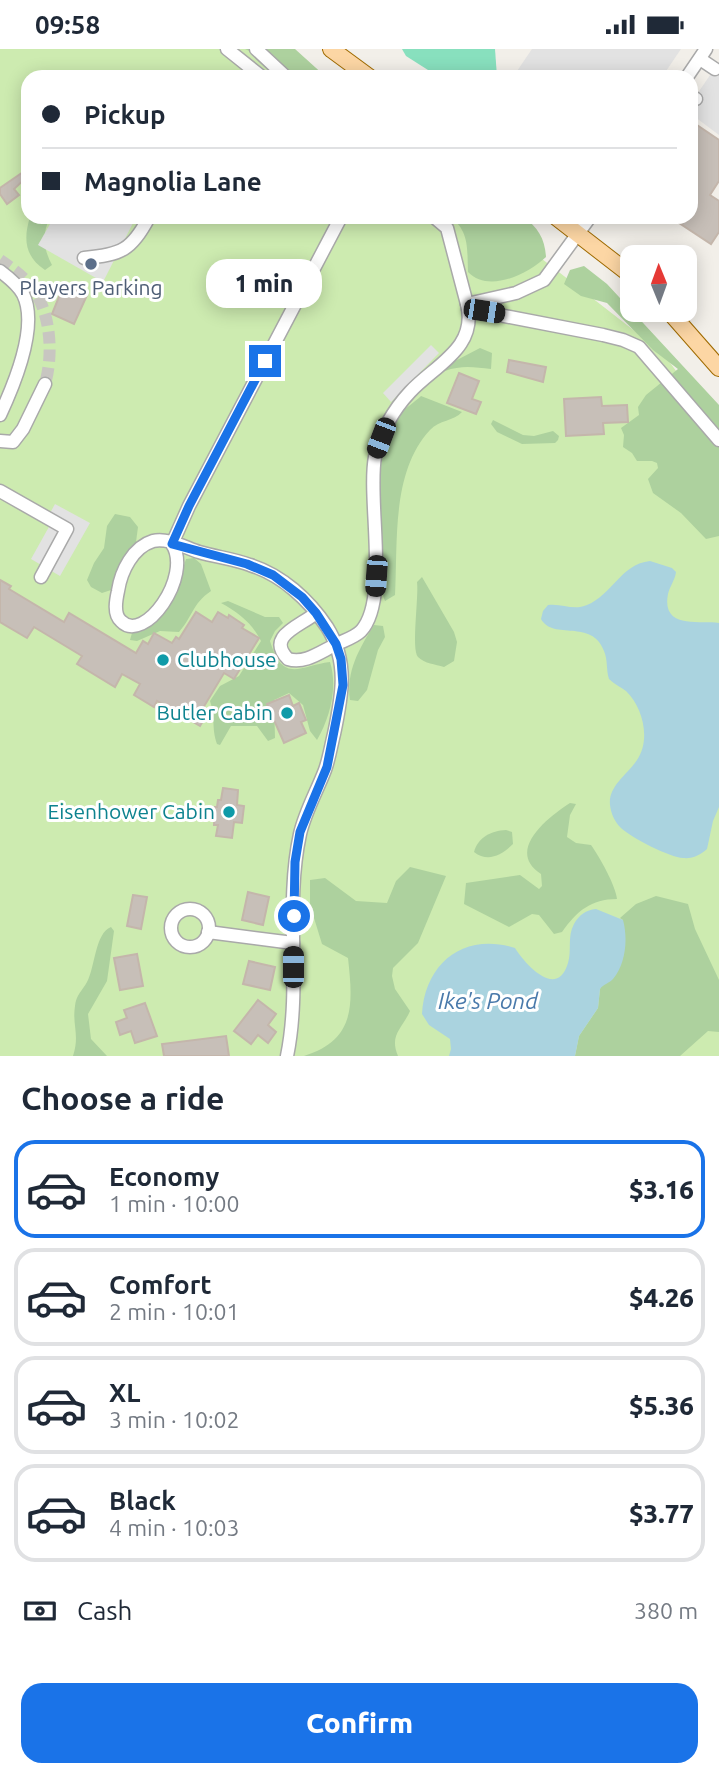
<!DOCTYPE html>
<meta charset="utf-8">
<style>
:root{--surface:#fff;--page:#f6f6f7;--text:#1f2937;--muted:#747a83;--line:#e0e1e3;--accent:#1a73e8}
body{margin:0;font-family:Ubuntu,sans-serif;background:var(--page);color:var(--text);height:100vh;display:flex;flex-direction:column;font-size:26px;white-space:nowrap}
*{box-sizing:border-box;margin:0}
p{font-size:23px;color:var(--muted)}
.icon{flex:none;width:38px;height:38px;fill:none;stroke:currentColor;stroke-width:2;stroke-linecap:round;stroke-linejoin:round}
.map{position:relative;height:1007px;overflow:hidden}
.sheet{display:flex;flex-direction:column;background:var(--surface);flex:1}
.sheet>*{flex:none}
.guide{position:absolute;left:21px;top:21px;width:677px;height:154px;border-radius:21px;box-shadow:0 4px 18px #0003;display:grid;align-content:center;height:154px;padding:0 21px;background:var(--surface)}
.needle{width:46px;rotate:359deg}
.tools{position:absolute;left:620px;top:196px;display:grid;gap:14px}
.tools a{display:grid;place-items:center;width:77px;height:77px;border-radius:14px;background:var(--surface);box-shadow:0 4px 18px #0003;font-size:35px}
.end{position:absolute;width:32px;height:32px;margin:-16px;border:9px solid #1a73e8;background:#fff;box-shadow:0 0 0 4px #fff}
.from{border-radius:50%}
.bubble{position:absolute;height:49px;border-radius:21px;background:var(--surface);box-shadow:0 4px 18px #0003;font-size:23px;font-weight:800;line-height:49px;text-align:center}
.car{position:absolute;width:21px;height:42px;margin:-21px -10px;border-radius:9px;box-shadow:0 0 5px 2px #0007;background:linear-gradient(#222 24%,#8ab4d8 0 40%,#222 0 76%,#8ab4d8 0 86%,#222 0)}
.guide b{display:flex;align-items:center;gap:24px;height:66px;font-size:26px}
.guide b+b{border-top:2px solid var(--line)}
.guide i{width:18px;height:18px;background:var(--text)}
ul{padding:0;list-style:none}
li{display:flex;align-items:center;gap:21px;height:98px;margin:0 14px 10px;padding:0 7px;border:4px solid var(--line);border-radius:21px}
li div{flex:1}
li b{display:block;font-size:26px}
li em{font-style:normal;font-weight:800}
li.active{border-color:var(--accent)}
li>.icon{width:63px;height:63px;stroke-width:1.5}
h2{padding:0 21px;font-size:32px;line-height:84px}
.pay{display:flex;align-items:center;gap:18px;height:77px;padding:0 21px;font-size:26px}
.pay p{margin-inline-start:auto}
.button{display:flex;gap:14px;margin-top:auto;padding:14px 21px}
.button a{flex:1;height:80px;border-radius:21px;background:var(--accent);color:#fff;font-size:28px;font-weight:800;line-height:80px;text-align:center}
.status{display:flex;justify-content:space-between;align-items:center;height:49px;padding:0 35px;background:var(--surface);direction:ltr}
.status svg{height:19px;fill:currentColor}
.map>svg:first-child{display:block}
</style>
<div class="status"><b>09:58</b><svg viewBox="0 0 49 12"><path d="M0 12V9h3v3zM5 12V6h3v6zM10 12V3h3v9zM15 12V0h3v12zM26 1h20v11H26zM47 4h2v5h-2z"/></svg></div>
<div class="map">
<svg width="719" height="1007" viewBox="0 0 719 1007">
<rect width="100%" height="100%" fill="#f2efe9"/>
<!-- grass -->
<polygon fill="#cdebb0" points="0,0 269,0 306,28 28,28 28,168 488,168 663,304 719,381 719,1007 0,1007"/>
<!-- forest -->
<g fill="#add19e">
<polygon points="245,0 295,0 326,28 275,28 256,5"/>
<path d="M30,168H50C42,185 43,199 52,216L45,221C25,208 23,190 30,168Z"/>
<path d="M450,168H523C538,178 545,190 546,208C527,226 488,244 468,223C467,201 470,182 450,168Z"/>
<polygon points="584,217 607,235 719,356 719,487 706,490 681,464 653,444 648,430 658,419 657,414 652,412 637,412 632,404 623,398 624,386 621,379 639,366 638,358 646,346 678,320 653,301 607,254 581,247 564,235 570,221"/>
<path d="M480,299L492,304L491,320C474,318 461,316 445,322L455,312Z"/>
<path d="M421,347L462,363C454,372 439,371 430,381C391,423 398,493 395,546L385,552C380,541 384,532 382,520C376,471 371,408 401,365C406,358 415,353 421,347Z"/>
<polygon points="493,371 523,386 534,387 553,382 559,387 558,391 555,394 522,395 497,383 491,375"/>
<polygon points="115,465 130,468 138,478 136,493 111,541 102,544 91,538 87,531 94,514 104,499 107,477"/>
<path d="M194,509L201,515L211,542C192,555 193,567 179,583L160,582L137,592L130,591L132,584C150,576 170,563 177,543C181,533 182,521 186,510Z"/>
<path d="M422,528L454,583L457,593L454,612L444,618C435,615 425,615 418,608C411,600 419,548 417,533Z"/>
<path d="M228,552L265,568H279L283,574L275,582L270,592C283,635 299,617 330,613C338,638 330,669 317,691L310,682L303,656L289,644L274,651L275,689L268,692L257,677H231L220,696L217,695C211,677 216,670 210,652L220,637L239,627L261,592C252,574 239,564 221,554Z"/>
<path d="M374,576L383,577L385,588L378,601L367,641L358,652L350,651C346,622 359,600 374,576Z"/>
<path d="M570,754L576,755L570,766L567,788L576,794L591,796C599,807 616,837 617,850C591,850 577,862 562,883L554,885L539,866L532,865L509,878L464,855L466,834L520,826L539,840L542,837L541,825C505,802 548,768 570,754Z"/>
<path d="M506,781L512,783L513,795C502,806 488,814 474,803C478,788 491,782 506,781Z"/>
<path d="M410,818L446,827L418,894L393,919L392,927L395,940L410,962C402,980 389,986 398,1007H304C356,991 353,955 348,909L322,895L310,856V831L325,829L356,852L387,854L396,832Z"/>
<polygon points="656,847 688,855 695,880 719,931 719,983 708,982 680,1007 575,1007 579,987 598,959 600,940 623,871 620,869 636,855"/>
<path d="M111,878L114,882L107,932L88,965L91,990L107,1007H73C80,986 72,976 75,957C76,946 82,942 87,933C95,919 95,884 111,878Z"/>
</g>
<!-- pitch -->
<polygon fill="#88e0be" points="402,0 495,0 497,28 439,28 406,7"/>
<!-- parking -->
<g fill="#e2e2e2">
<polygon points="532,0 681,0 662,28 513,28"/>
<polygon points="719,13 719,86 691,65 691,54"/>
<polygon points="54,168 136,168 103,233 38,196"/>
<polygon points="431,296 439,304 391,353 383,344"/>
<polygon points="55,455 90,474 60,527 31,510 50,476 45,473"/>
</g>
<!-- water -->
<g fill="#aad3df">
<path d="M650,512L672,519L676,523C675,531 670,537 668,545C661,581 700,571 719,574V758L713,772L707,800C700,806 693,810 683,809C671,809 630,788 621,779C615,773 611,765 610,756C608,737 628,725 637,711C651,691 643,658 626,642C621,638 614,635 609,630C606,621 608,611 604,602C592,569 553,592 541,570L543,562L548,556C562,554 573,562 587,556C612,546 621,515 650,512Z"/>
<path d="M596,860L623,871C628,889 626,915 613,930C610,934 603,935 600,940L598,959L579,987L575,1007H449L451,1000L450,990L429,976L422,965C425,913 465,883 515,899C525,915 557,951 568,914C572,902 567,887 574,875C579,866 586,861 596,860Z"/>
</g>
<!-- building -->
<g fill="#c7bfb8" stroke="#c4b6ab" stroke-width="2">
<polygon points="697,76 719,91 719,132 710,146 719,152 719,183 711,195 670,168 691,168 691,85"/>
<polygon points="26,121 28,127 14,140 19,146 7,155 0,145 0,139"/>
<polygon points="71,236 88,244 74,275 52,265 63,238 69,241"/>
<polygon points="509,311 546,318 543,333 507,323"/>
<polygon points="459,324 479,332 472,350 481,353 476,365 447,354"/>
<polygon points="601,348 602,357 627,356 628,373 603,374 604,385 566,387 564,350"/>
<polygon points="0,531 11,537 9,540 64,573 69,564 136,604 143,592 148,595 154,584 172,594 176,588 179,590 196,563 212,573 218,563 228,569 229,566 244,576 242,579 259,589 234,630 224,624 203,659 209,662 200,677 157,652 154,658 134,646 140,635 122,625 115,638 77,615 82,607 34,578 27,589 0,573"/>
<polygon points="289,646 293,657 299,654 306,671 301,673 306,684 284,694 267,655"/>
<polygon points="223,739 238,741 237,756 244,757 242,774 234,773 232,789 216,787 218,776 214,776 215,758 217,758 218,751 221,751"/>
<polygon points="248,843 269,848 263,876 242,871"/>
<polygon points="133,846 147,848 141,880 127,877"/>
<polygon points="137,905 143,937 120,941 114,909"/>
<polygon points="249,912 275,918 270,941 243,935"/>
<polygon points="258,951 276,965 268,976 276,983 268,994 258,986 251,995 234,982"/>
<polygon points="145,954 157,987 135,994 131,982 120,986 116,973 127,969 124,961"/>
<polygon points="226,987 229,1007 164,1007 162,995"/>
</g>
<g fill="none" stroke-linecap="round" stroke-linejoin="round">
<!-- minor-tunnel -->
<path stroke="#c8c6c1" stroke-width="12" stroke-dasharray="12 6" stroke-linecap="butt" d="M0,211C13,220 27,230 36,244C51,269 53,307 45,335"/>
<defs>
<g id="minor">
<polyline points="227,0 262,28"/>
<polyline points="256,0 286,28"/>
<polyline points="700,10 715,20"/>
<polyline points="687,28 706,0"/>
<polyline points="691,47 696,50"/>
<polyline points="434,168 447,179 467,255 516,244 544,231 590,168"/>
<path d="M84,209C121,206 132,201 149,168"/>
<path d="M0,222C8,228 18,236 23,245C39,277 14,336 0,366"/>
<polyline points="468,260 603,286 623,291 639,298 719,391"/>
<polyline points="0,392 13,393 23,380 45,335"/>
<polyline points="0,442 67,480 41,528"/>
<path d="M172,495C193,527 144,596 121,572C113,565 116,551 118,542C121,522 133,498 153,492C167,488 186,499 199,503C216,508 234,510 250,516C282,526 309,551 327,578C349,613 342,647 334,685C331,697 329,710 325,721C317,742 305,763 300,785C284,858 302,934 287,1007"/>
<polyline points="172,495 189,457 341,168"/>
<path d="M316,564C301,577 265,587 288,610C304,615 319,604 333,597C342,592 354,589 361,582C390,551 367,450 375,408C379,385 394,360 410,343C435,316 478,299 467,255"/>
<circle cx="190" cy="879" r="19"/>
<polyline points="208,883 293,894"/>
</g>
<g id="major">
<polyline points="331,0 369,28"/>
<polyline points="556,168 632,227"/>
<polyline points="668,261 719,319"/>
</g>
</defs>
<!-- minor casing -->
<use href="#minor" stroke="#a9a9a9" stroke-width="15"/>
<!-- major casing -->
<use href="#major" stroke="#a06b00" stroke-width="18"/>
<!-- minor -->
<use href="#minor" stroke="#fff" stroke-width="12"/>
<!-- major -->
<use href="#major" stroke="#fcd6a4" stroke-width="16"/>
</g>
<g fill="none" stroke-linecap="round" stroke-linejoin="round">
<!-- route -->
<polyline stroke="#1a73e8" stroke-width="9" points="265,312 189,457 172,495 247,515 273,526 302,548 316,564 336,595 341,610 343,636 327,718 300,783 295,813 294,867"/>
</g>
<!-- markers -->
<circle fill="#5c6f8a" stroke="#fff" stroke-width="2.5" cx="91" cy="215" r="7"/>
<g fill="#0f9aa8" stroke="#fff" stroke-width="2.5">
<circle cx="163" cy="611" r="7"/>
<circle cx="287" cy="664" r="7"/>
<circle cx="229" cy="763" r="7"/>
</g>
<g text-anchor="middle" stroke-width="6" stroke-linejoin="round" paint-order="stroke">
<!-- service labels -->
<g font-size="21" fill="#4e5e75" stroke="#fff">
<text x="91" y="246">Players Parking</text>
</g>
<!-- culture labels -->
<g font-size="21" fill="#0d838f" stroke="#fff" text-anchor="end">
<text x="177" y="618" text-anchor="start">Clubhouse</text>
<text x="273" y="671">Butler Cabin</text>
<text x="215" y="770">Eisenhower Cabin</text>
</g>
<!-- water labels -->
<g font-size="23" font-style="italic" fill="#4a7aab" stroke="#fff">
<text x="488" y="960">Ike's Pond</text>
</g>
</g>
</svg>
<div class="tools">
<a><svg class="needle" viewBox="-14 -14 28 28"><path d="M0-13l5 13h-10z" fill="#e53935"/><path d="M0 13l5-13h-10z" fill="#747a83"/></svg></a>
</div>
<i class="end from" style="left:294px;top:867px"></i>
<i class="end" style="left:265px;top:312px"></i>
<div class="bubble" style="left:206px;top:210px;width:116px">1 min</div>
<i class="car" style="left:484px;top:262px;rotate:99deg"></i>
<i class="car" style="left:381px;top:389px;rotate:201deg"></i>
<i class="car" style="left:376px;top:527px;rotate:184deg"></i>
<i class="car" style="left:293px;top:918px;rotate:0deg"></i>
<div class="guide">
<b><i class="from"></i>Pickup</b>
<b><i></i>Magnolia Lane</b>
</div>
</div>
<section class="sheet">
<h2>Choose a ride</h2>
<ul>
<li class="active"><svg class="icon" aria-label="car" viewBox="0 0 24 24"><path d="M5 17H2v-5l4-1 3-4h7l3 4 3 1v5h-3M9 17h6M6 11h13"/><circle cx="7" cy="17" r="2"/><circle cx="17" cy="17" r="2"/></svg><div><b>Economy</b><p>1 min · 10:00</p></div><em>$3.16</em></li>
<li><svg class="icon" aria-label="car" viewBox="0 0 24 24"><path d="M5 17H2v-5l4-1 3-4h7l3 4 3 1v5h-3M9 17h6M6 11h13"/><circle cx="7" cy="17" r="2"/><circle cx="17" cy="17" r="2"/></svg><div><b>Comfort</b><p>2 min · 10:01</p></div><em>$4.26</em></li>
<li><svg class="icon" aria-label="car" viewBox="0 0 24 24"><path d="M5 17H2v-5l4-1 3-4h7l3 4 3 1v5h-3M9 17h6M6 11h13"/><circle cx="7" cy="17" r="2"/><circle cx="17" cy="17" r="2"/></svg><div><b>XL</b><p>3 min · 10:02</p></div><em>$5.36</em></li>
<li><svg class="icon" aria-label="car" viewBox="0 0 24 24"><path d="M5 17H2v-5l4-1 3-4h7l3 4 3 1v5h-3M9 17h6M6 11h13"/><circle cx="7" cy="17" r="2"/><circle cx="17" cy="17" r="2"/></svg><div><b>Black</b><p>4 min · 10:03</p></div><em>$3.77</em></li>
</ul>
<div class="pay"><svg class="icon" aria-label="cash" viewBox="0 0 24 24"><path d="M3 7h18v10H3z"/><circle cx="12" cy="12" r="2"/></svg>Cash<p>380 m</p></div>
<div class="button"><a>Confirm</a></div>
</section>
